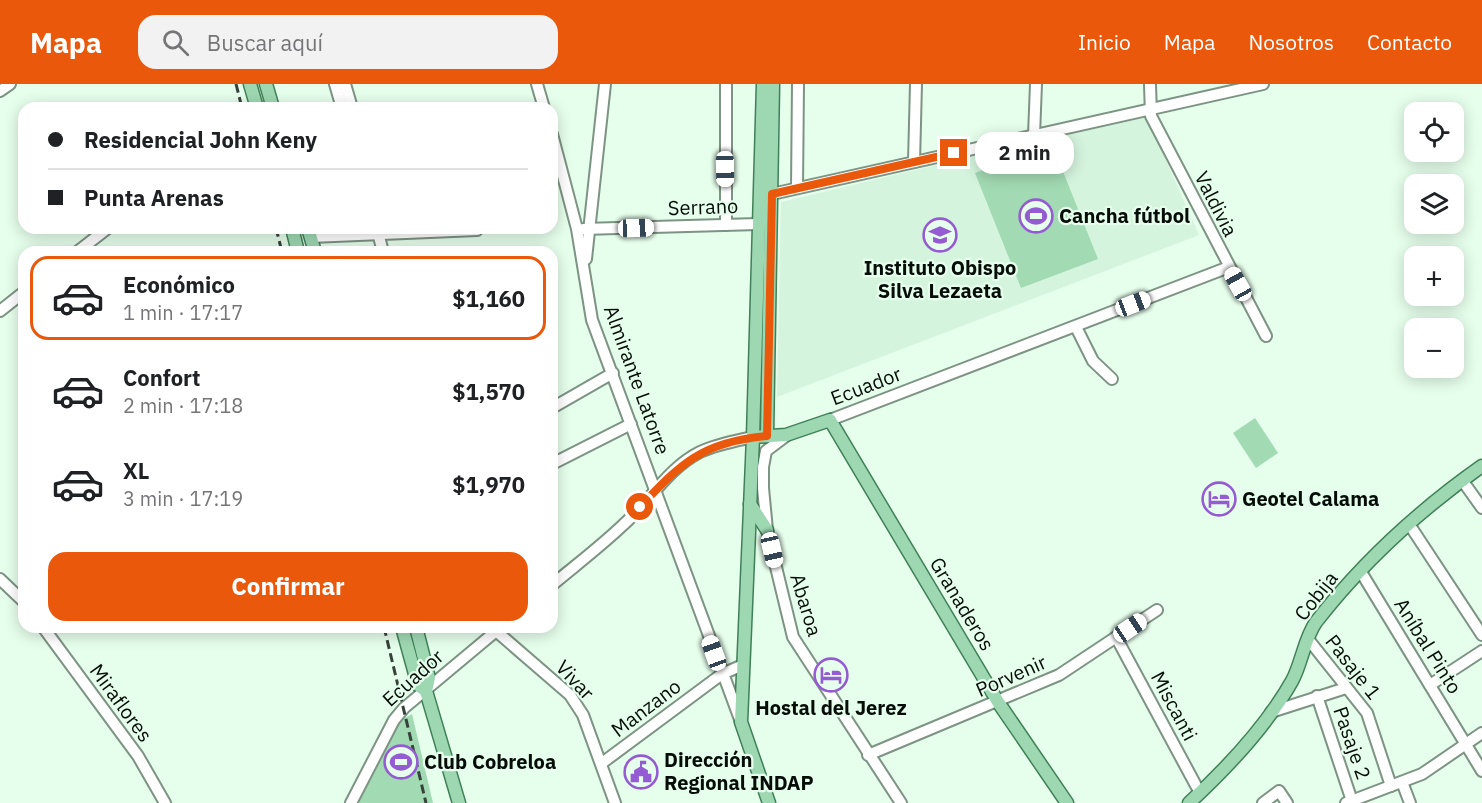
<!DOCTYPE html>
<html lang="es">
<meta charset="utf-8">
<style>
:root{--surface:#fff;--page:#f2f2f2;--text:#202124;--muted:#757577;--line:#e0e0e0;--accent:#ea580c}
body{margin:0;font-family:"IBM Plex Sans",sans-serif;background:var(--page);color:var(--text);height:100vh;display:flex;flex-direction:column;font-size:22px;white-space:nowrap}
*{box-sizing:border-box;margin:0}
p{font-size:20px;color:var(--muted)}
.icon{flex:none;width:33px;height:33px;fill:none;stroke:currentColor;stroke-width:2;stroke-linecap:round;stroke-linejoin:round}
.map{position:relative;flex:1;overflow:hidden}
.details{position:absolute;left:18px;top:162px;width:540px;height:387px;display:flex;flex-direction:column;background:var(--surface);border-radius:18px;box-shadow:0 3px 15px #0003}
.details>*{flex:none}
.guide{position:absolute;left:18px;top:18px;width:540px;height:132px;border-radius:18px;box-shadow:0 3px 15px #0003;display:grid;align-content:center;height:132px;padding:0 30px;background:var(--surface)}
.controls{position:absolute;left:1404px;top:18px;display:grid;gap:12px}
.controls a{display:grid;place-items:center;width:60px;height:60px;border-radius:12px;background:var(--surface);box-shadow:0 3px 15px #0003;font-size:30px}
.end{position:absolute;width:27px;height:27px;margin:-14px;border:8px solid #ea580c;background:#fff;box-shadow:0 0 0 3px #fff}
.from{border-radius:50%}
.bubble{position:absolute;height:42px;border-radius:18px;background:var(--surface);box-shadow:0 3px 15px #0003;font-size:20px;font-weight:700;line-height:42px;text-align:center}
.car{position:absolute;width:18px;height:36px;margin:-18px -9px;border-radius:8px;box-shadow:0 0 4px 2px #0007;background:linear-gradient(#fff 24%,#345 0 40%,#fff 0 76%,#345 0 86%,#fff 0)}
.guide b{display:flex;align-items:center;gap:21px;height:57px;font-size:22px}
.guide b+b{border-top:2px solid var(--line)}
.guide i{width:15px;height:15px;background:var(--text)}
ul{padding:10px 0 0;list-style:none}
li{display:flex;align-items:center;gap:18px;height:84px;margin:0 12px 9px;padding:0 18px;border:3px solid transparent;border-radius:18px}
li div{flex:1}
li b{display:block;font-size:22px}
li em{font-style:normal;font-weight:700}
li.selected{border-color:var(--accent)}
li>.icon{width:54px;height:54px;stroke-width:1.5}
.action{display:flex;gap:12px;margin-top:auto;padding:12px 30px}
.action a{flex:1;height:69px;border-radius:18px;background:var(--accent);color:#fff;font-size:24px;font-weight:700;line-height:69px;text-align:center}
header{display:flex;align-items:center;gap:36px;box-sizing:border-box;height:84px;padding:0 30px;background:var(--accent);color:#fff}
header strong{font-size:28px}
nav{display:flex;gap:33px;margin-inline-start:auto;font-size:21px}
.search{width:420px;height:54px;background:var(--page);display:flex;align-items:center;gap:15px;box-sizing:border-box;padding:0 21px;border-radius:18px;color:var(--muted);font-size:22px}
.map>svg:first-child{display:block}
</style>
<header>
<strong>Mapa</strong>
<div class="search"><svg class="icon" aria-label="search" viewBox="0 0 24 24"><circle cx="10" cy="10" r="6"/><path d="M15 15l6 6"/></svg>Buscar aquí</div>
<nav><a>Inicio</a><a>Mapa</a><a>Nosotros</a><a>Contacto</a></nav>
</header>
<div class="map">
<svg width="1482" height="719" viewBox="0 0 1482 719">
<rect width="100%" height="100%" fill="#e6feec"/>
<!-- built -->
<polygon fill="#d5f4de" points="1146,31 1199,151 777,313 781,118"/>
<!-- green -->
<g fill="#a2dab3">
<polygon points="1052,60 1098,175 1021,204 975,89"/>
<polygon points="1255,334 1278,369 1256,384 1233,349"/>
<polygon points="412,630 433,719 358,719 401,636"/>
</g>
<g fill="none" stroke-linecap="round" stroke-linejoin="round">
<defs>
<g id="minor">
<polyline points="335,0 342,24"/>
<polyline points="345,0 352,24"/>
<polyline points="537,0 544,24"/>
<polyline points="726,0 726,141"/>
<polyline points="1150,0 1151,32 1266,252"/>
<polyline points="0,7 10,0"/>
<polyline points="552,50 577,145 592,236 741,638"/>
<polyline points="1034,51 1036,0"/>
<polyline points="914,78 916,0"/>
<polyline points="797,104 798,0"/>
<polyline points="772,110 1263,0"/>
<polyline points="377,145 383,168"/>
<polyline points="583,145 758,140"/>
<polyline points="311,153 477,146"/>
<polyline points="77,168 108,144"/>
<polyline points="586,175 605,0"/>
<polyline points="0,227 24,208"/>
<polyline points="1076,243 1093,277 1112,295"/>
<polyline points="552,324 613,289"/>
<polyline points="830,336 1229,183"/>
<polyline points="786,352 766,367 763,383 763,404 767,446 793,553 901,719"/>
<polyline points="552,380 631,340"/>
<polyline points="1462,396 1482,424"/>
<polyline points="1409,440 1482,551"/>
<polyline points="1361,488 1482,687"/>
<polyline points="0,495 24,518"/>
<path d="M552,501C576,481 601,462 623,441C649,418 668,384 700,368C717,360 735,357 753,353"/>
<polyline points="43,543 138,672 165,719"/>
<polyline points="496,547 570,611 583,631 615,719"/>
<polyline points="1116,553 1200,709"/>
<polyline points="1308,555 1367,629 1391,702"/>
<polyline points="1430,601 1482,567"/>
<polyline points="1317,612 1352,717"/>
<polyline points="1271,628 1346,604"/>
<polyline points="868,671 1059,591 1157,526"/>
<polyline points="602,679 722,590 743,581"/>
<polyline points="1402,698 1410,719"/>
<polyline points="351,719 394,636 404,624 501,543"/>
<polyline points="1263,719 1279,707 1287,719"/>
<polyline points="1346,719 1422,690 1482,649"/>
</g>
<g id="major">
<polyline points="250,0 257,24"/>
<polyline points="266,0 273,24"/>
<polyline points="763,0 753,353 741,638 769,719"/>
<polyline points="292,144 298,168"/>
<polyline points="308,144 315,168"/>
<polyline points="767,352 773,0"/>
<polyline points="753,353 786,351 830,336 998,618 1067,719"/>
<polyline points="750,420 767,446"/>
<polyline points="402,543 418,601 426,607"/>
<polyline points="416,543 429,594 426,607 459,719"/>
<path d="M1189,719C1227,684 1266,643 1292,597C1302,579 1304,555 1316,538C1362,479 1421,425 1482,382"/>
</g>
</defs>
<!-- minor casing -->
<use href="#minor" stroke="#7d9383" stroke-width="14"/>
<!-- major casing -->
<use href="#major" stroke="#3f8057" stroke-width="15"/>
<!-- minor -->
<use href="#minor" stroke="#fff" stroke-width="10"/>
<!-- major -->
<use href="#major" stroke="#9ed8b3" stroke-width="12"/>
<!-- rail -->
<g stroke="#37423a" stroke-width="3" stroke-dasharray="9 4.5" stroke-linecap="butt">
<polyline points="236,0 242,24"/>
<polyline points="276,144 282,168"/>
<polyline points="384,543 426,719"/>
</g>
</g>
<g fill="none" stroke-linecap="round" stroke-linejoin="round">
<!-- route -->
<path stroke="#ea580c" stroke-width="8" d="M640,423C682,378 703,358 767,352L772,110L954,69"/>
</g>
<!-- icons -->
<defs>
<symbol id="stadium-ring" viewBox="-11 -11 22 22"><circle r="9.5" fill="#e6feec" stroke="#955bd2" stroke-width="1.5"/><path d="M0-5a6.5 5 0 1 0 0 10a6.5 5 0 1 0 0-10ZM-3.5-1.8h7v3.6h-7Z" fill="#955bd2"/></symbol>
<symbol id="school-ring" viewBox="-11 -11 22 22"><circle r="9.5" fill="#e6feec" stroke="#955bd2" stroke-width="1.5"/><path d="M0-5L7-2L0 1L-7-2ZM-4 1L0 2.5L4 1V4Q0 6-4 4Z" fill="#955bd2"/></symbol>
<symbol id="hotel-ring" viewBox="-11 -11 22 22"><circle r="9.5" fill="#e6feec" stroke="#955bd2" stroke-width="1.5"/><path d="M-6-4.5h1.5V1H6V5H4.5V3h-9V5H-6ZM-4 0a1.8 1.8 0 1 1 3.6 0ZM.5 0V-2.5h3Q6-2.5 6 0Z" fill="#955bd2"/></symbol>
<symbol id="civic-ring" viewBox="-11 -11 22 22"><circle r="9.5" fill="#e6feec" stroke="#955bd2" stroke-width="1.5"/><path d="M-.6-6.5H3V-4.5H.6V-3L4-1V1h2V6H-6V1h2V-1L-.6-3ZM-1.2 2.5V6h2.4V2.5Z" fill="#955bd2"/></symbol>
</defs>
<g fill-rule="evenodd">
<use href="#stadium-ring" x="1017" y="113" width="38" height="38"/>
<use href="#school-ring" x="921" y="132" width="38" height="38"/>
<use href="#hotel-ring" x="1200" y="396" width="38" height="38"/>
<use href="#hotel-ring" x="812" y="572" width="38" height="38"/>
<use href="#stadium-ring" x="382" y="659" width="38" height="38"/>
<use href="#civic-ring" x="622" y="669" width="38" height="38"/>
</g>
<g text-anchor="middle" stroke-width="4.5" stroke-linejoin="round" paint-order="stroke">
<!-- street labels -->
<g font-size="20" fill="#060d08" stroke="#e6feec">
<text transform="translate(1216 120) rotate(63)" y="7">Valdivia</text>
<text transform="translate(703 123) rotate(-2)" y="7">Serrano</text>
<text transform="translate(637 296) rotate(70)" y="7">Almirante Latorre</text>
<text transform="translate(866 302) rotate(-21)" y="7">Ecuador</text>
<text transform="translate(1316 512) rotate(-52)" y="7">Cobija</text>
<text transform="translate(962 520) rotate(59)" y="7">Granaderos</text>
<text transform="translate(806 521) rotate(73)" y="7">Abaroa</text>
<text transform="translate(1428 562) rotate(58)" y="7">Aníbal Pinto</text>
<text transform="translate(1353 583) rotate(52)" y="7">Pasaje 1</text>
<text transform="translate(1011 592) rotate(-24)" y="7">Porvenir</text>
<text transform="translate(413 594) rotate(-42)" y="7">Ecuador</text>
<text transform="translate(575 596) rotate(47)" y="7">Vivar</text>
<text transform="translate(121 619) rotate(54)" y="7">Miraflores</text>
<text transform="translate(1174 622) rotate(62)" y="7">Miscanti</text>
<text transform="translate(646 624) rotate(-37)" y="7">Manzano</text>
<text transform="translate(1352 659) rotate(71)" y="7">Pasaje 2</text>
</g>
<!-- poi labels -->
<g font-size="20" font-weight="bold" fill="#060d08" stroke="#e6feec" text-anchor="start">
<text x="1059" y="139">Cancha fútbol</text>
<text x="940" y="191" text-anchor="middle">Instituto Obispo<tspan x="940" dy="23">Silva Lezaeta</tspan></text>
<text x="1242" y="422">Geotel Calama</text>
<text x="831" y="631" text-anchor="middle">Hostal del Jerez</text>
<text x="664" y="683">Dirección<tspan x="664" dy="23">Regional INDAP</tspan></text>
<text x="424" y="685">Club Cobreloa</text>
</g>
</g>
</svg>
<div class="controls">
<a><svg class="icon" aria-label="locate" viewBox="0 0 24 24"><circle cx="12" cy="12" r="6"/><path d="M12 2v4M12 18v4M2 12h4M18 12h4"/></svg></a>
<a><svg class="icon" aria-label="layers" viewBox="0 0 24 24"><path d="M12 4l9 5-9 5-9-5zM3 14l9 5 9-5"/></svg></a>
<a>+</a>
<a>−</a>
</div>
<i class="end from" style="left:640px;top:423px"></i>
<i class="end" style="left:954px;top:69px"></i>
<div class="bubble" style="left:975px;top:48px;width:99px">2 min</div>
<i class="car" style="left:725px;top:85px;rotate:179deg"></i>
<i class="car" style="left:636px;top:144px;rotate:88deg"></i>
<i class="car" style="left:1238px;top:200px;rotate:331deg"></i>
<i class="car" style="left:1133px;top:220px;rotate:69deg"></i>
<i class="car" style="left:772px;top:466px;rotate:167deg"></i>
<i class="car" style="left:1130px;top:544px;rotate:56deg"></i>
<i class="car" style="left:714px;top:569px;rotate:340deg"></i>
<div class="guide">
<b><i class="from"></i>Residencial John Keny</b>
<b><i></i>Punta Arenas</b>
</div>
<section class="details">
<ul>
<li class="selected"><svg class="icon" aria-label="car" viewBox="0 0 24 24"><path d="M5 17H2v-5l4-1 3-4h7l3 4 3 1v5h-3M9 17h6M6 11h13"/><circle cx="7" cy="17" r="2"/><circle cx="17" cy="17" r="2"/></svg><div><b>Económico</b><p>1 min · 17:17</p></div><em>$1,160</em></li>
<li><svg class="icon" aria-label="car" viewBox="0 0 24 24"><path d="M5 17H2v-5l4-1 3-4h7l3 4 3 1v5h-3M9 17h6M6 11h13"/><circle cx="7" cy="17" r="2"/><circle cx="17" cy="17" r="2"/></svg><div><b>Confort</b><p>2 min · 17:18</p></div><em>$1,570</em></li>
<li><svg class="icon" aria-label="car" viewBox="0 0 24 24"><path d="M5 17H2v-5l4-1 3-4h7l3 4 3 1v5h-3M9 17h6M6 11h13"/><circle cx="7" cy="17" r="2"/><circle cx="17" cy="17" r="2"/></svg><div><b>XL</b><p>3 min · 17:19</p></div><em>$1,970</em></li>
</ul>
<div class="action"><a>Confirmar</a></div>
</section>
</div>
